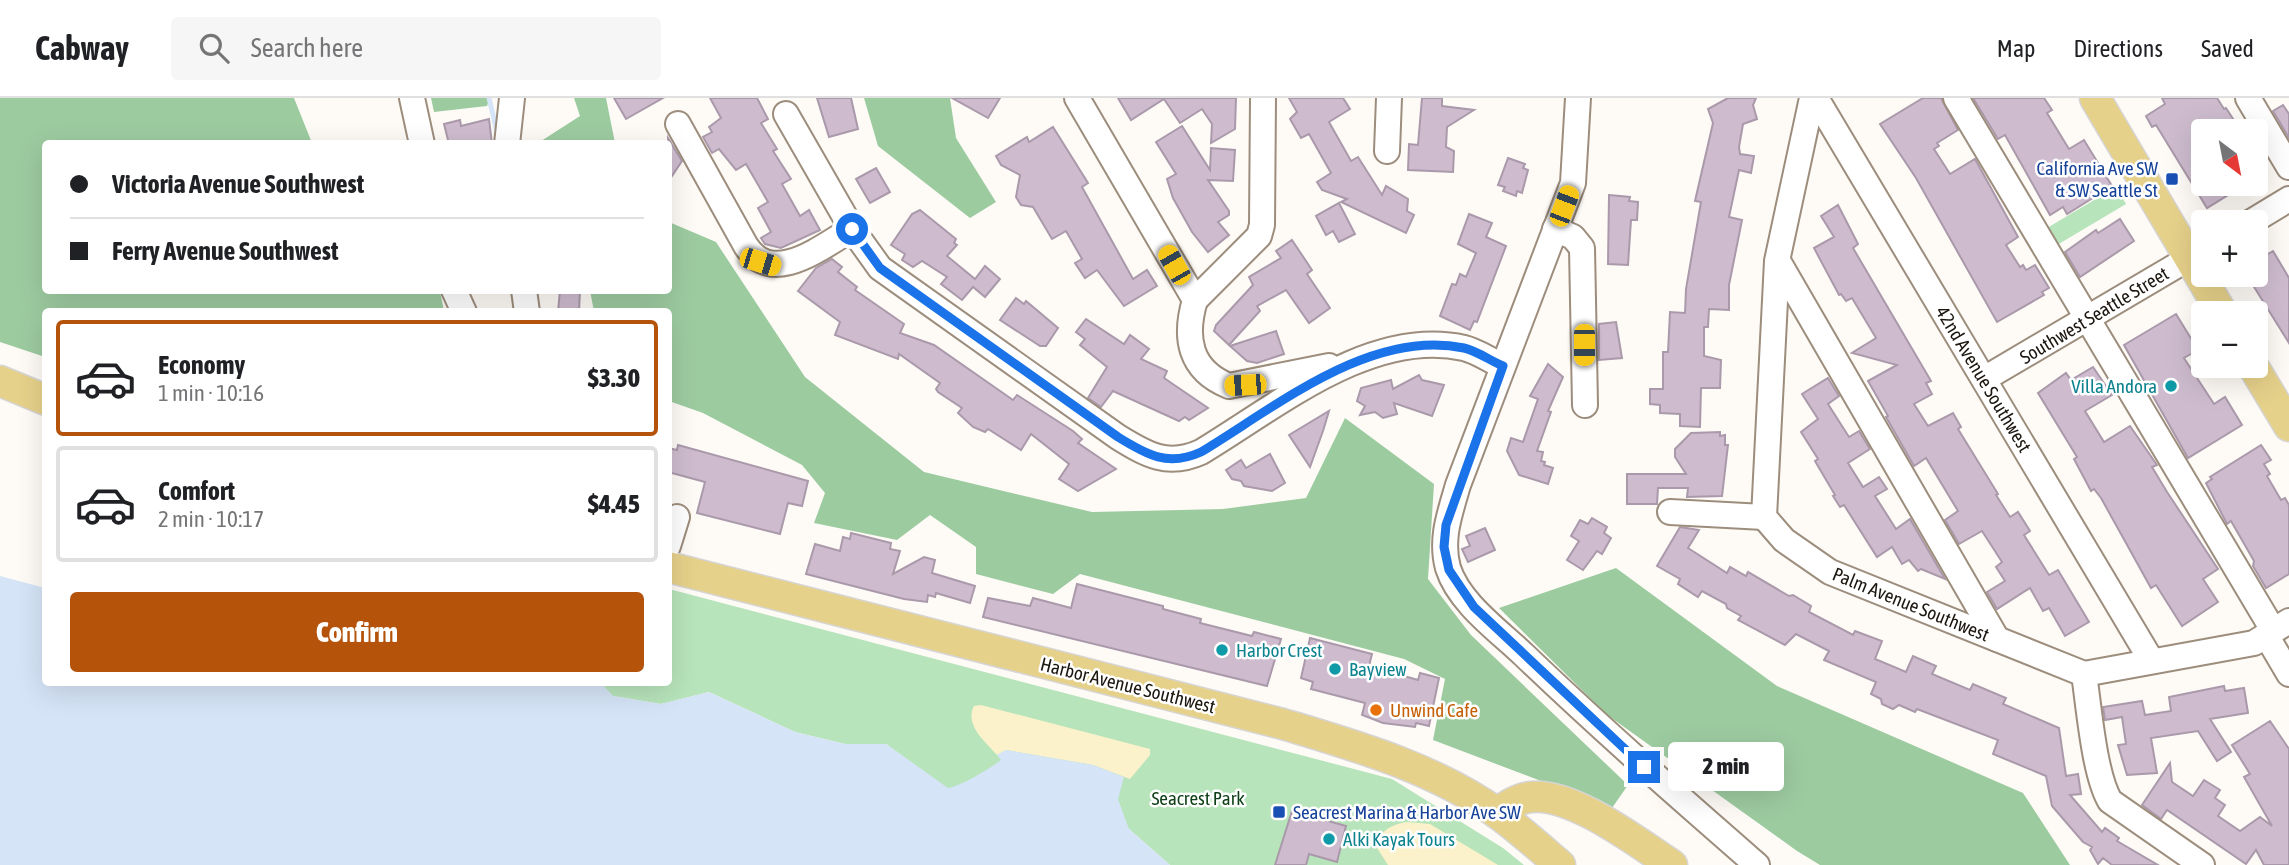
<!DOCTYPE html>
<meta charset="utf-8">
<style>
:root{--surface:#fff;--page:#f6f6f6;--text:#202124;--muted:#757577;--line:#e0e0e0;--accent:#b45309}
body{margin:0;font-family:"Asap Condensed",sans-serif;background:var(--page);color:var(--text);height:100vh;display:flex;flex-direction:column;font-size:26px;white-space:nowrap}
*{box-sizing:border-box;margin:0}
p{font-size:23px;color:var(--muted)}
.icon{flex:none;width:38px;height:38px;fill:none;stroke:currentColor;stroke-width:2;stroke-linecap:round;stroke-linejoin:round}
.map{position:relative;flex:1;overflow:hidden}
.details{position:absolute;left:42px;top:210px;width:630px;height:378px;display:flex;flex-direction:column;background:var(--surface);border-radius:7px;box-shadow:0 7px 28px #0002}
.details>*{flex:none}
.guide{position:absolute;left:42px;top:42px;width:630px;height:154px;border-radius:7px;box-shadow:0 7px 28px #0002;display:grid;align-content:center;height:154px;padding:0 28px;background:var(--surface)}
.needle{width:46px;rotate:148deg}
.tools{position:absolute;left:2191px;top:21px;display:grid;gap:14px}
.tools a{display:grid;place-items:center;width:77px;height:77px;border-radius:7px;background:var(--surface);box-shadow:0 7px 28px #0002;font-size:35px}
.end{position:absolute;width:32px;height:32px;margin:-16px;border:9px solid #1a73e8;background:#fff;box-shadow:0 0 0 4px #fff}
.from{border-radius:50%}
.bubble{position:absolute;height:49px;border-radius:7px;background:var(--surface);box-shadow:0 7px 28px #0002;font-size:23px;font-weight:800;line-height:49px;text-align:center}
.car{position:absolute;width:21px;height:42px;margin:-21px -10px;border-radius:9px;box-shadow:0 0 5px 2px #0007;background:linear-gradient(#f5c518 24%,#345 0 40%,#f5c518 0 76%,#345 0 86%,#f5c518 0)}
.guide b{display:flex;align-items:center;gap:24px;height:66px;font-size:26px}
.guide b+b{border-top:2px solid var(--line)}
.guide i{width:18px;height:18px;background:var(--text)}
ul{padding:12px 0 0;list-style:none}
li{display:flex;align-items:center;gap:21px;height:116px;margin:0 14px 10px;padding:0 14px;border:4px solid var(--line);border-radius:7px}
li div{flex:1}
li b{display:block;font-size:26px}
li em{font-style:normal;font-weight:800}
li.current{border-color:var(--accent)}
li>.icon{width:63px;height:63px;stroke-width:1.5}
.cta{display:flex;gap:14px;margin-top:auto;padding:14px 28px}
.cta a{flex:1;height:80px;border-radius:7px;background:var(--accent);color:#fff;font-size:28px;font-weight:800;line-height:80px;text-align:center}
header{display:flex;align-items:center;gap:42px;box-sizing:border-box;height:98px;padding:0 35px;background:var(--surface);border-bottom:2px solid var(--line)}
header strong{font-size:33px}
nav{display:flex;gap:38px;margin-inline-start:auto;font-size:24px}
.search{width:490px;height:63px;background:var(--page);display:flex;align-items:center;gap:18px;box-sizing:border-box;padding:0 24px;border-radius:7px;color:var(--muted);font-size:26px}
.map>svg:first-child{display:block}
</style>
<header>
<strong>Cabway</strong>
<div class="search"><svg class="icon" aria-label="search" viewBox="0 0 24 24"><circle cx="10" cy="10" r="6"/><path d="M15 15l6 6"/></svg>Search here</div>
<nav><a>Map</a><a>Directions</a><a>Saved</a></nav>
</header>
<div class="map">
<svg width="2289" height="767" viewBox="0 0 2289 767">
<rect width="100%" height="100%" fill="#fefbf7"/>
<!-- green -->
<g fill="#b7e4ba">
<polygon points="2116,89 2126,106 2052,150 2042,133"/>
<polygon points="669,491 1392,681 1503,750 1524,767 1170,767 1129,731 948,691 886,646 845,646 795,634 709,594 661,606 613,598 600,585 668,584"/>
</g>
<!-- forest -->
<g fill="#9dcba0">
<polygon points="0,0 294,0 312,45 46,46 46,192 440,193 444,213 46,214 45,259 0,244"/>
<polygon points="431,0 490,0 487,8 434,14"/>
<polygon points="574,0 606,0 615,45 538,45 580,18"/>
<polygon points="864,0 950,0 956,40 996,104 970,120 878,48"/>
<polygon points="669,124 716,144 805,279 924,374 1092,414 1223,411 1306,400 1345,320 1434,386 1428,481 1471,537 1628,687 1612,710 1433,642 1445,581 1404,561 1080,476 1053,496 976,476 976,449 930,417 897,442 814,425 825,395 802,367 703,315 669,303 668,214 594,213 590,193 668,192"/>
<polygon points="1616,470 1777,588 2023,695 2070,767 1820,767 1797,753 1606,616 1499,510"/>
</g>
<!-- sand -->
<g fill="#fbf2cc">
<path d="M981,607L1150,651V657L1130,681L1093,667L1006,652L997,657C986,644 964,627 974,608Z"/>
<path d="M1407,724L1430,726L1498,767H1388L1375,747C1382,732 1390,727 1407,724Z"/>
</g>
<!-- water -->
<path fill="#d5e4f7" d="M0,478L45,490L46,584H600L613,598L661,606L709,594L795,634L845,646H886L948,690C959,689 991,670 1001,662L997,657L1006,652L1093,667L1124,679L1118,701L1129,731L1170,767H0Z"/>
<g fill="none" stroke-linecap="round" stroke-linejoin="round">
<!-- stream -->
<polyline stroke="#d5e4f7" stroke-width="5" points="489,0 498,38"/>
</g>
<!-- building -->
<g fill="#cebcce" stroke="#a9a" stroke-width="2">
<polygon points="614,0 663,0 626,21"/>
<polygon points="710,0 757,0 768,21 761,25 777,51 773,53 791,81 782,86 800,118 809,112 820,132 781,150 765,146 761,140 771,134 758,110 768,104 746,66 736,72 719,51 712,55 703,39 712,34 709,29 721,20"/>
<polygon points="817,0 851,0 858,31 829,39"/>
<polygon points="952,0 1000,0 988,20"/>
<polygon points="1118,0 1236,0 1235,31 1211,45 1212,26 1202,11 1180,25 1164,1 1131,22"/>
<polygon points="1289,0 1343,0 1350,11 1329,24 1351,63 1358,59 1382,97 1386,88 1408,101 1407,113 1414,117 1406,135 1341,104 1347,101 1322,92 1317,84 1331,75 1309,36 1301,40 1290,21 1297,14"/>
<polygon points="1422,0 1442,0 1442,8 1474,12 1447,29 1446,49 1454,53 1453,74 1408,72 1409,46 1418,47"/>
<polygon points="1728,0 1756,0 1753,7 1757,21 1743,26 1739,49 1740,56 1754,58 1751,75 1739,72 1729,119 1742,122 1729,187 1729,212 1709,211 1708,229 1704,229 1704,258 1721,262 1720,290 1701,290 1700,329 1680,328 1680,316 1660,315 1660,307 1650,306 1650,291 1663,291 1663,254 1668,254 1670,214 1685,215 1686,191 1701,104 1695,103 1713,25 1708,11"/>
<polygon points="1923,0 1941,0 1958,32 1937,45 1939,48 1934,51 1950,76 1975,61 2018,139 2006,147 2020,169 2023,167 2026,172 2035,167 2049,190 2042,194 2044,197 1997,224 1916,80 1880,26"/>
<polygon points="1973,0 2044,0 2052,12 2047,15 2069,51 2084,42 2112,88 2067,116 2063,109 2050,117 2005,37 1998,41"/>
<polygon points="2162,0 2217,0 2224,11 2226,10 2241,33 2203,33 2203,86 2246,86 2207,110 2156,27 2152,29 2146,18 2165,6"/>
<polygon points="2283,7 2289,16 2289,40 2273,13"/>
<polygon points="489,21 492,46 449,46 444,26 460,22 461,28"/>
<polygon points="1182,28 1210,72 1211,50 1235,52 1233,83 1208,82 1229,113 1229,117 1218,124 1229,137 1208,154 1192,134 1173,100 1167,81 1176,76 1156,44"/>
<polygon points="1053,29 1088,85 1082,89 1133,181 1147,172 1157,188 1124,208 1097,172 1085,180 1075,165 1082,161 1066,133 1052,141 1033,109 1021,107 1016,99 1020,77 1001,67 996,58 1027,39 1029,44"/>
<polygon points="668,40 682,63 668,84"/>
<polygon points="1508,60 1525,66 1523,70 1528,72 1522,95 1517,93 1516,98 1503,93 1505,89 1498,87"/>
<polygon points="876,70 890,94 870,105 856,81"/>
<polygon points="1609,97 1630,99 1629,103 1638,104 1637,122 1631,122 1628,167 1608,166"/>
<polygon points="1339,105 1355,136 1339,144 1333,133 1326,137 1316,118"/>
<polygon points="1838,107 1858,146 1853,150 1931,283 1926,285 1932,296 1914,306 1928,328 1953,315 1961,329 1958,331 1998,396 1996,397 2010,419 2018,414 2030,433 2024,437 2049,477 2058,472 2089,524 2065,538 2049,510 2043,513 2030,490 1997,511 1987,494 2005,483 1996,469 2002,464 1982,433 1959,446 1945,422 1958,413 1926,360 1914,368 1886,319 1888,318 1868,283 1897,267 1852,255 1876,240 1852,200 1846,203 1841,196 1839,197 1814,150 1834,139 1821,118"/>
<polygon points="920,112 956,141 954,145 957,147 947,158 975,181 985,168 1000,181 985,199 973,189 962,202 941,186 947,179 922,163 913,169 902,162 905,156 891,147 912,116"/>
<polygon points="1469,116 1492,125 1486,139 1506,148 1477,224 1474,223 1470,232 1440,218 1452,186 1456,187 1460,176 1466,179 1476,155 1458,146"/>
<polygon points="2120,121 2134,143 2080,179 2065,154 2096,132 2098,135"/>
<polygon points="1292,142 1312,172 1307,176 1330,210 1309,225 1286,192 1257,208 1260,213 1229,247 1214,233 1216,227 1253,187 1249,179 1281,160 1276,153"/>
<polygon points="2273,153 2289,180 2289,245 2251,184 2256,181 2256,163"/>
<polygon points="832,161 842,169 838,174 857,189 855,192 904,226 900,235 934,247 1013,302 1017,297 1073,333 1082,341 1078,345 1116,371 1078,393 1059,381 1069,366 1031,336 1021,352 988,331 985,334 973,329 958,315 962,310 938,294 936,291 940,285 899,256 898,261 835,237 840,224 798,193 816,170"/>
<polygon points="560,192 580,192 579,214 558,214"/>
<polygon points="1016,200 1024,206 1026,203 1058,230 1046,248 1040,248 1000,222"/>
<polygon points="2176,216 2198,252 2184,260 2214,306 2225,299 2242,327 2188,360 2124,247"/>
<polygon points="1086,221 1124,246 1130,237 1149,251 1141,261 1167,273 1164,280 1208,310 1189,322 1185,319 1179,323 1113,293 1101,309 1088,300 1107,269 1080,247 1085,241 1076,234"/>
<polygon points="1616,224 1622,260 1599,262 1599,226"/>
<polygon points="1276,233 1284,256 1257,265 1247,263 1230,248"/>
<polygon points="1548,266 1563,279 1548,313 1551,314 1537,353 1543,354 1541,363 1545,364 1544,367 1553,370 1548,386 1519,377 1507,353 1511,340 1523,344 1538,301 1530,298"/>
<polygon points="2093,269 2112,297 2085,313 2104,344 2130,328 2157,367 2152,369 2167,394 2218,471 2203,481 2218,504 2182,528 2156,487 2151,490 2101,400 2094,391 2091,393 2074,361 2077,359 2038,295 2066,275 2071,282"/>
<polygon points="1419,277 1422,282 1444,287 1432,318 1394,305 1397,316 1383,320 1375,314 1360,317 1365,308 1357,303 1361,290 1391,282 1393,291"/>
<polygon points="1828,280 1839,298 1828,306 1849,339 1859,333 1870,351 1848,365 1863,389 1879,379 1887,391 1875,398 1896,431 1910,421 1945,481 1921,471 1918,473 1909,462 1902,466 1892,449 1877,459 1844,407 1840,409 1833,398 1835,397 1815,363 1818,361 1801,334 1818,321 1802,296"/>
<polygon points="1329,313 1323,333 1310,369 1289,337"/>
<polygon points="1720,334 1720,338 1725,337 1725,347 1728,347 1722,398 1687,399 1688,390 1658,390 1657,406 1627,406 1627,376 1686,376 1675,359 1675,351 1691,335"/>
<polygon points="678,347 808,383 802,408 788,405 780,436 697,415 705,384 668,374 668,350 677,352"/>
<polygon points="2261,347 2271,362 2264,366 2270,376 2267,378 2281,402 2285,400 2289,407 2289,476 2266,490 2253,468 2254,463 2231,423 2227,426 2206,385 2212,381 2210,379"/>
<polygon points="1270,356 1285,385 1272,393 1244,388 1241,383 1232,381 1226,372 1241,362 1246,370"/>
<polygon points="1592,420 1607,429 1604,435 1611,440 1602,456 1597,453 1583,472 1567,462 1579,443 1571,438 1580,422 1588,426"/>
<polygon points="1680,429 1699,432 1688,450 1727,475 1730,469 1746,478 1748,474 1789,498 1793,497 1811,508 1809,514 1853,537 1855,533 1882,543 1875,561 1906,574 1913,558 1936,568 1932,576 1970,592 1973,586 2006,600 2003,606 2059,630 2066,678 2078,676 2081,696 2070,697 2102,734 2105,730 2119,740 2117,743 2158,767 2112,767 2103,760 2098,766 2090,752 2092,749 2083,744 2052,708 2046,678 1993,656 1998,642 1917,611 1915,614 1899,607 1893,611 1882,606 1881,601 1871,596 1876,584 1824,562 1829,553 1796,536 1785,547 1738,522 1741,518 1727,510 1726,506 1702,493 1698,499 1678,486 1680,481 1657,468"/>
<polygon points="1485,430 1495,452 1468,464 1462,451 1470,448 1466,438"/>
<polygon points="851,435 891,445 890,451 900,453 893,476 924,459 935,462 932,475 975,488 970,505 936,495 935,499 928,497 927,504 904,501 806,476 815,446 840,453 843,439 850,441"/>
<polygon points="1077,486 1163,508 1163,511 1201,521 1200,525 1252,538 1254,534 1281,541 1267,588 983,519 988,500 1030,508 1033,500 1071,510"/>
<polygon points="1310,540 1372,556 1369,568 1418,582 1420,575 1439,580 1429,628 1416,625 1415,629 1383,625 1362,617 1365,605 1311,591 1313,584 1301,580"/>
<polygon points="2224,588 2225,593 2244,590 2248,615 2210,621 2231,654 2217,663 2198,633 2151,640 2157,675 2127,677 2118,647 2126,646 2122,619 2105,622 2103,609 2142,603 2145,617 2171,613 2169,599"/>
<polygon points="2270,623 2289,651 2289,767 2264,767 2256,752 2246,766 2167,712 2161,721 2142,707 2170,665 2172,684 2193,698 2204,682 2220,692 2215,700 2225,707 2218,718 2240,733 2260,719 2272,728 2244,679 2250,676 2232,647"/>
<polygon points="1292,713 1346,728 1337,764 1309,756 1306,767 1275,767"/>
</g>
<g fill="none" stroke-linecap="round" stroke-linejoin="round">
<defs>
<g id="minor">
<polyline points="412,0 422,46"/>
<path d="M1077,0L1195,202C1184,239 1189,272 1229,288L1329,268"/>
<path d="M1578,0L1573,85L1458,387C1450,415 1440,441 1448,470C1459,505 1499,533 1524,557C1600,630 1678,698 1757,767"/>
<polyline points="1812,0 1777,163 1764,419 1784,442 1830,474 2084,576"/>
<polyline points="1816,0 2151,562"/>
<polyline points="1956,0 2273,532"/>
<polyline points="2248,0 2289,69"/>
<path d="M786,16L852,131L880,170L1118,339C1147,357 1168,369 1201,354C1276,309 1371,229 1464,250C1477,253 1491,263 1503,268"/>
<path d="M678,26L746,148C773,189 821,149 852,131"/>
<polyline points="507,46 512,0"/>
<polyline points="1387,53 1389,0"/>
<polyline points="2251,124 2289,101"/>
<polyline points="1555,131 1573,139 1582,150 1585,307"/>
<polyline points="1778,163 1997,541"/>
<polyline points="454,192 464,214"/>
<polyline points="524,192 527,214"/>
<polyline points="1195,202 1259,138 1262,127 1263,0"/>
<polyline points="1984,281 2203,152"/>
<polyline points="1670,414 1764,419"/>
<polyline points="668,448 677,419"/>
<polyline points="2266,537 2289,576"/>
<path d="M2084,576C2089,609 2094,676 2110,703L2202,767"/>
<polyline points="2084,576 2254,545 2289,523"/>
</g>
<g id="major">
<polyline points="2095,0 2222,215"/>
<polyline points="2253,268 2289,328"/>
<polyline points="0,283 46,302"/>
<path d="M668,469L1283,626C1356,648 1434,670 1497,715C1519,731 1540,750 1560,767"/>
<path d="M1497,715C1507,708 1519,700 1531,699C1572,694 1638,745 1672,767"/>
</g>
</defs>
<!-- minor casing -->
<use href="#minor" stroke="#9d8d7c" stroke-width="28"/>
<!-- major casing -->
<use href="#major" stroke="#d6d5d4" stroke-width="33"/>
<!-- minor -->
<use href="#minor" stroke="#fff" stroke-width="24"/>
<!-- major -->
<use href="#major" stroke="#e6d18a" stroke-width="30"/>
</g>
<g fill="none" stroke-linecap="round" stroke-linejoin="round">
<!-- route -->
<path stroke="#1a73e8" stroke-width="9" d="M852,131L880,170L1118,339C1147,357 1168,369 1201,354C1276,309 1371,230 1464,250C1477,253 1491,263 1503,268L1446,427L1444,449L1449,472L1474,509L1644,669"/>
</g>
<!-- markers -->
<g fill="#1a4fb4" stroke="#fff" stroke-width="2.5">
<rect x="2165" y="74" width="14" height="14" rx="3.5"/>
<rect x="1272" y="707" width="14" height="14" rx="3.5"/>
</g>
<g fill="#0f9aa8" stroke="#fff" stroke-width="2.5">
<circle cx="2171" cy="288" r="7"/>
<circle cx="1222" cy="552" r="7"/>
<circle cx="1335" cy="571" r="7"/>
<circle cx="1329" cy="741" r="7"/>
</g>
<circle fill="#e8710a" stroke="#fff" stroke-width="2.5" cx="1376" cy="612" r="7"/>
<g text-anchor="middle" stroke-width="5" stroke-linejoin="round" paint-order="stroke">
<!-- transit labels -->
<g font-size="19" fill="#164399" stroke="#fff" text-anchor="end">
<text x="2158" y="77">California Ave SW<tspan x="2158" dy="22">&amp; SW Seattle St</tspan></text>
<text x="1293" y="721" text-anchor="start">Seacrest Marina &amp; Harbor Ave SW</text>
</g>
<!-- street labels -->
<g font-size="19" fill="#1c1610" stroke="#fff">
<text transform="translate(2094 217) rotate(-31)" y="7">Southwest Seattle Street</text>
<text transform="translate(1984 281) rotate(59)" y="7">42nd Avenue Southwest</text>
<text transform="translate(1911 506) rotate(22)" y="7">Palm Avenue Southwest</text>
<text transform="translate(1128 587) rotate(14)" y="7">Harbor Avenue Southwest</text>
</g>
<!-- culture labels -->
<g font-size="19" fill="#0d838f" stroke="#fff" text-anchor="start">
<text x="2157" y="295" text-anchor="end">Villa Andora</text>
<text x="1236" y="559">Harbor Crest</text>
<text x="1349" y="578">Bayview</text>
<text x="1343" y="748">Alki Kayak Tours</text>
</g>
<!-- food labels -->
<g font-size="19" fill="#c56008" stroke="#fff" text-anchor="start">
<text x="1390" y="619">Unwind Cafe</text>
</g>
<!-- park labels -->
<g font-size="19" fill="#0f4018" stroke="#fff">
<text x="1198" y="707">Seacrest Park</text>
</g>
</g>
</svg>
<div class="tools">
<a><svg class="needle" viewBox="-14 -14 28 28"><path d="M0-13l5 13h-10z" fill="#e53935"/><path d="M0 13l5-13h-10z" fill="#757577"/></svg></a>
<a>+</a>
<a>−</a>
</div>
<i class="end from" style="left:852px;top:131px"></i>
<i class="end" style="left:1644px;top:669px"></i>
<div class="bubble" style="left:1668px;top:644px;width:116px">2 min</div>
<i class="car" style="left:1564px;top:108px;rotate:21deg"></i>
<i class="car" style="left:760px;top:164px;rotate:107deg"></i>
<i class="car" style="left:1174px;top:167px;rotate:330deg"></i>
<i class="car" style="left:1584px;top:247px;rotate:180deg"></i>
<i class="car" style="left:1245px;top:287px;rotate:267deg"></i>
<div class="guide">
<b><i class="from"></i>Victoria Avenue Southwest</b>
<b><i></i>Ferry Avenue Southwest</b>
</div>
<section class="details">
<ul>
<li class="current"><svg class="icon" aria-label="car" viewBox="0 0 24 24"><path d="M5 17H2v-5l4-1 3-4h7l3 4 3 1v5h-3M9 17h6M6 11h13"/><circle cx="7" cy="17" r="2"/><circle cx="17" cy="17" r="2"/></svg><div><b>Economy</b><p>1 min · 10:16</p></div><em>$3.30</em></li>
<li><svg class="icon" aria-label="car" viewBox="0 0 24 24"><path d="M5 17H2v-5l4-1 3-4h7l3 4 3 1v5h-3M9 17h6M6 11h13"/><circle cx="7" cy="17" r="2"/><circle cx="17" cy="17" r="2"/></svg><div><b>Comfort</b><p>2 min · 10:17</p></div><em>$4.45</em></li>
</ul>
<div class="cta"><a>Confirm</a></div>
</section>
</div>
